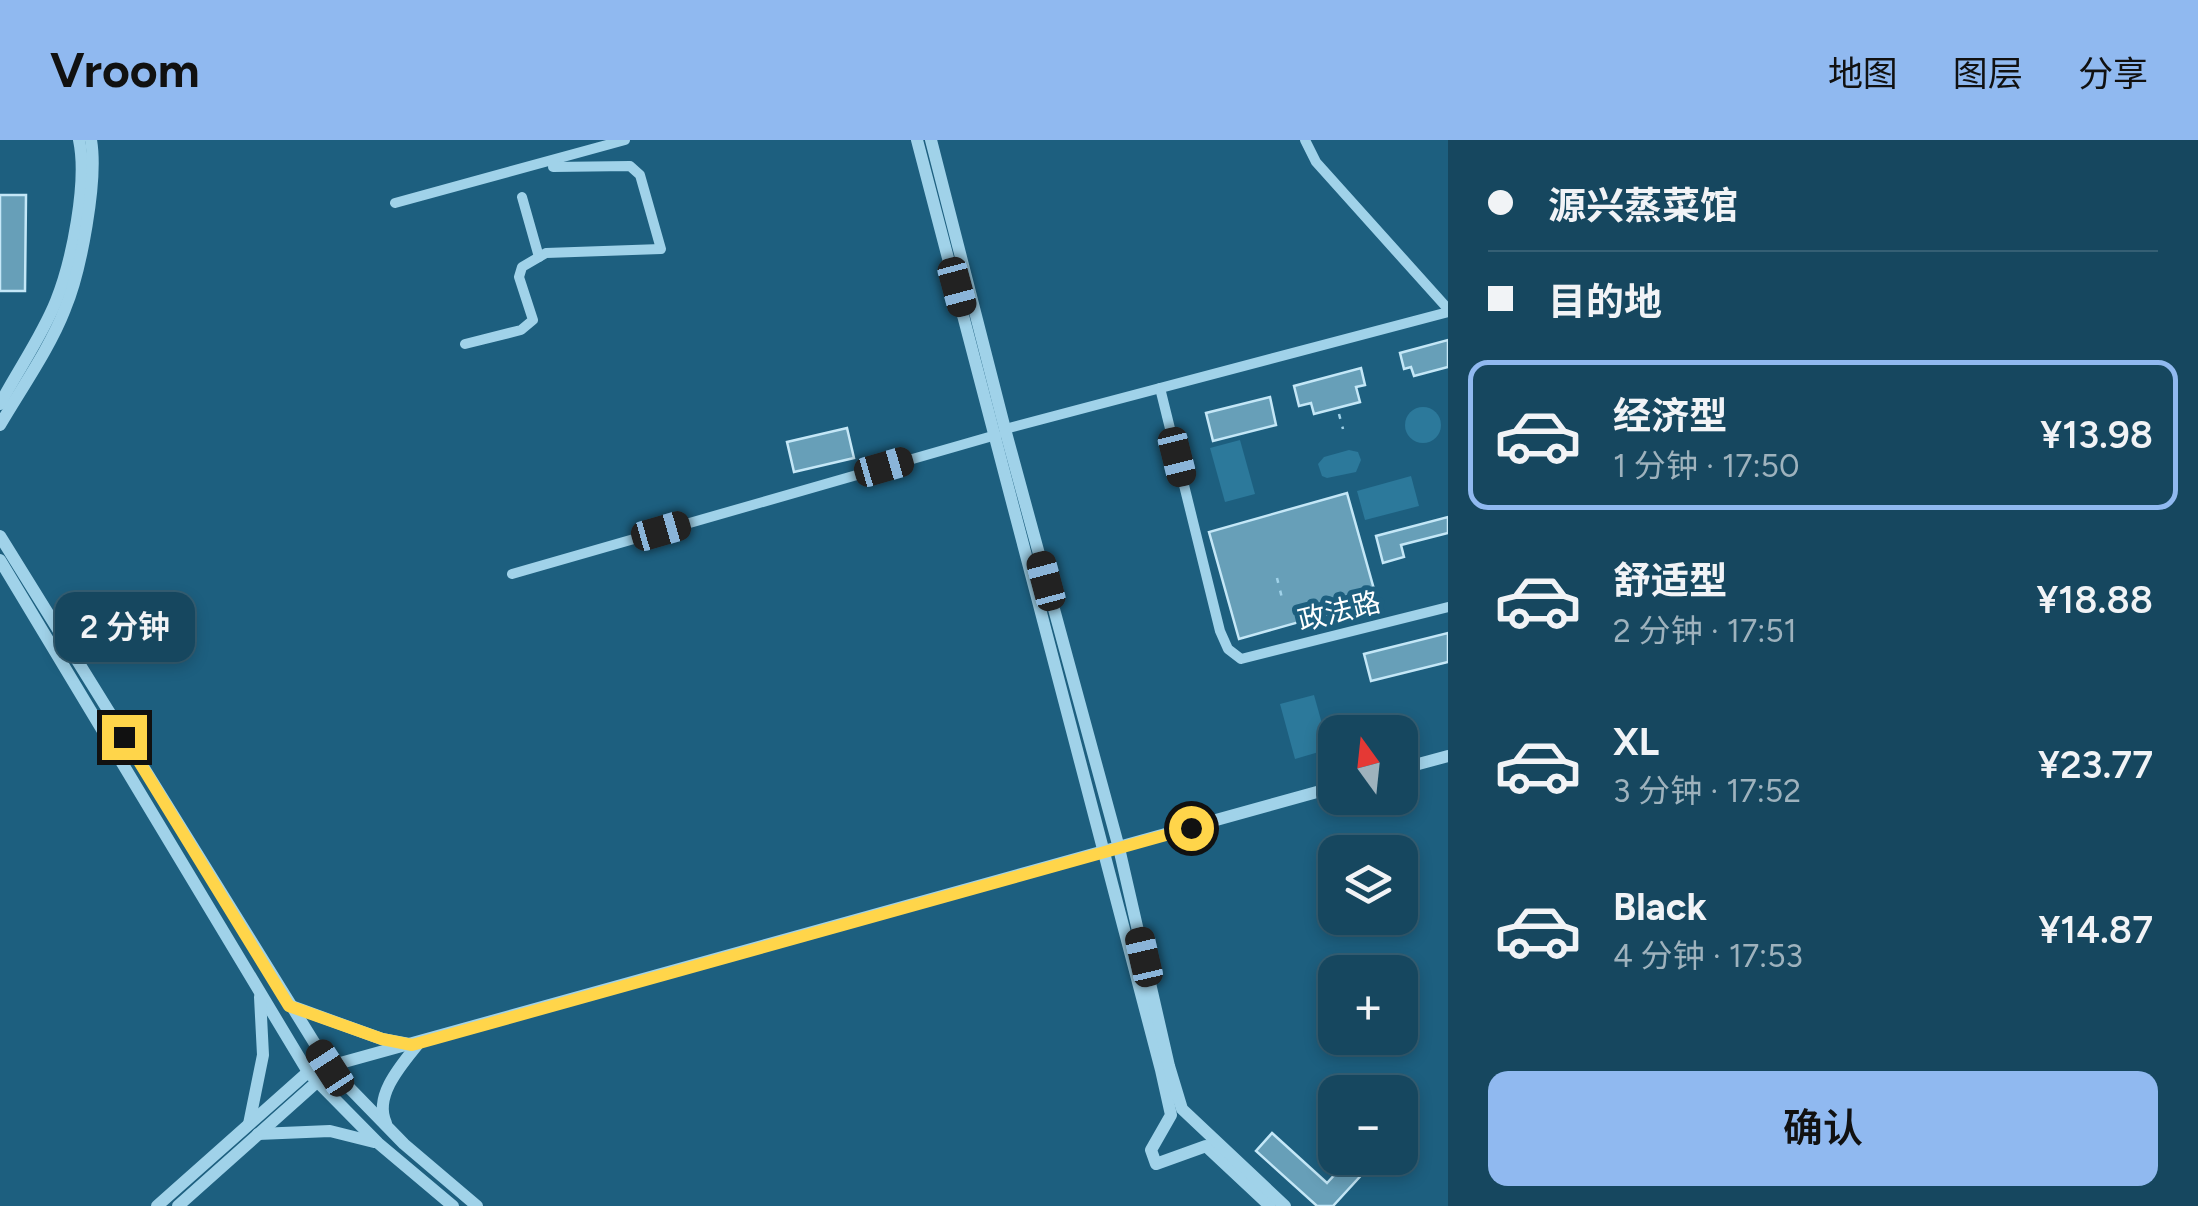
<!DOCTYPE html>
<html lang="zh">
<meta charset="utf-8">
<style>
:root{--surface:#16475f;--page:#1f4e65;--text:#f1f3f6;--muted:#9eb2bd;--line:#355f74;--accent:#90b9f0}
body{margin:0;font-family:Figtree,"Noto Sans SC",sans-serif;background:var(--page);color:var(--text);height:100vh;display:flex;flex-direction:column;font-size:38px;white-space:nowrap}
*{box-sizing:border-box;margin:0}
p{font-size:32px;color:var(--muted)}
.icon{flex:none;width:55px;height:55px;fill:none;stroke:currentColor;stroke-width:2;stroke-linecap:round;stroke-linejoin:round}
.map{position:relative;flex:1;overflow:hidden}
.panel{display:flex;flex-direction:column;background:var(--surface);width:750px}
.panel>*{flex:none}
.top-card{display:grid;align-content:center;height:220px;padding:0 40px;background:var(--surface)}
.needle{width:65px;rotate:345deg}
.buttons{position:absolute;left:1318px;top:575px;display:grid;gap:20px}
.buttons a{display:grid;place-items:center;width:100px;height:100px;border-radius:20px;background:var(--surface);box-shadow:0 5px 15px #0003,0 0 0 2px var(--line);font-size:50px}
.end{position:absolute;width:45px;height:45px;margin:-22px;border:12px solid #ffd54a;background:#111;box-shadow:0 0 0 5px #111}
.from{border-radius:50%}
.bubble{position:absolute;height:70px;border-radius:20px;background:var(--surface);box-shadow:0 5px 15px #0003,0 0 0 2px var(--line);font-size:32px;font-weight:600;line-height:70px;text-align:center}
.car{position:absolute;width:30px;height:60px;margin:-30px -15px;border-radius:12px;box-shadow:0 0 8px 2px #0007;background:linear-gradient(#222 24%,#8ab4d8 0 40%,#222 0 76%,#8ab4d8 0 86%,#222 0)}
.top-card b{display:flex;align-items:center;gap:35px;height:95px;font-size:38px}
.top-card b+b{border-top:2px solid var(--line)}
.top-card i{width:25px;height:25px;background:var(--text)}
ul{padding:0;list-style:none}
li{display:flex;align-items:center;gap:30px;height:150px;margin:0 20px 15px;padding:0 20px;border:5px solid transparent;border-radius:20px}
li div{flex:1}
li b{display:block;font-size:38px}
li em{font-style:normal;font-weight:600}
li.on{border-color:var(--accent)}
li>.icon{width:90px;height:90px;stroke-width:1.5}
.primary-button{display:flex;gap:20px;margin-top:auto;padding:20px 40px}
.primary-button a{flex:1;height:115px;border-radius:20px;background:var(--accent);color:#111;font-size:40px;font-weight:600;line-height:115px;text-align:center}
header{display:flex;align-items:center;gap:60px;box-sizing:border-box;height:140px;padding:0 50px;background:var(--accent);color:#111}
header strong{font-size:48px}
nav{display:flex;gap:55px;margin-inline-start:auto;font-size:35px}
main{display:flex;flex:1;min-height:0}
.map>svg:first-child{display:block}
</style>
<header>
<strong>Vroom</strong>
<nav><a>地图</a><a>图层</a><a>分享</a></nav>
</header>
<main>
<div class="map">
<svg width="1448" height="1066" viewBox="0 0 1448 1066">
<rect width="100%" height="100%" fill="#1d5f7f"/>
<!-- green -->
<g fill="#2c799b">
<circle cx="1423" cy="285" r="18"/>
<polygon points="1240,300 1255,354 1225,362 1210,308"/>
<polygon points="1349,310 1358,312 1361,320 1356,332 1327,338 1322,336 1318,324 1324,317"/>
<polygon points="1411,336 1419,366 1365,380 1357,351"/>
<polygon points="1314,555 1329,609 1295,619 1280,564"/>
</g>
<!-- building -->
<g fill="#679fb8" stroke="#c4e7f7" stroke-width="2.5">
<polygon points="0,55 26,55 25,151 0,151"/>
<polygon points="1448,200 1448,227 1414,236 1411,227 1404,229 1400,213"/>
<polygon points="1361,228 1365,245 1356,247 1360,262 1314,274 1311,263 1299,266 1294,246"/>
<polygon points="1270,257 1276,285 1213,301 1206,273"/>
<polygon points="847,288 854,318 794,332 787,302"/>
<polygon points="1347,353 1377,460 1239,499 1209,392"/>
<polygon points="1448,377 1448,393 1401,405 1404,417 1383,423 1376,396"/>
<polygon points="1448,493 1448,522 1371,541 1364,514"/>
<polygon points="1272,993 1327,1043 1350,1018 1377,1018 1333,1066 1317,1066 1256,1011"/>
</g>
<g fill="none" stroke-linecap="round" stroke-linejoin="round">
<!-- path -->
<g stroke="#a0d2e9" stroke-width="2.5" stroke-dasharray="5 8" stroke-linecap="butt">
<polyline points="1339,274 1343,289"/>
<polyline points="1277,438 1282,458"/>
</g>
<!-- minor -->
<g stroke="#a0d2e9" stroke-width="10">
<polyline points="1305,0 1316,22 1448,169"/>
<polyline points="522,57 539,117"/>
<polyline points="395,63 625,0"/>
<polyline points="465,204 521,190 533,180 519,137 522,127 546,113 661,109 640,35 630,26 553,27"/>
<polyline points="1160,248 1220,491 1228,509 1241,519 1448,467"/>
<polyline points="1005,289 1448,172"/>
<polyline points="512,434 996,295"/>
</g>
<!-- tertiary -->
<g stroke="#a0d2e9" stroke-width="12">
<polyline points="917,0 1161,930 1171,975 1151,1010 1156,1024 1206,1006 1270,1066"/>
<polyline points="931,0 1005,289 1119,708 1169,926 1182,969 1285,1066"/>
<path d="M0,264C18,230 42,196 56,161C72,121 88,42 79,0"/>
<path d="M0,285C21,249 50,208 65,169C81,131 98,40 91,0"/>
<polyline points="0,396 330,928 404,1004 477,1066"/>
<polyline points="0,420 308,932 378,1003 453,1066"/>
<polyline points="1400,629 1448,616"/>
<polyline points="291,866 382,899 409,904"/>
<path d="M386,983C373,956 402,924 418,904"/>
<polyline points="249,984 263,915 260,857"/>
<polyline points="258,994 330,991 374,1002"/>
<polyline points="157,1066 308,932 1335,647"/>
<polyline points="178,1066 318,941"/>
</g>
</g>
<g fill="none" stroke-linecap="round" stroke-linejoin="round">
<!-- route -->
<polyline stroke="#ffd54a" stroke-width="12" points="124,597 289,866 382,899 412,905 1191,688"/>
</g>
<g text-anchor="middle" stroke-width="10" stroke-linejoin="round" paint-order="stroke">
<!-- street labels -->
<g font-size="28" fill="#fff" stroke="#1d5f7f">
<text transform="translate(1339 471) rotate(-14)" y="10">政法路</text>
</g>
</g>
</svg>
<div class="buttons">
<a><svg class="needle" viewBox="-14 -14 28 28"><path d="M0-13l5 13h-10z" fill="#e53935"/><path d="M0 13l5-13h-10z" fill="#9eb2bd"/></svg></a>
<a><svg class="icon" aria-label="layers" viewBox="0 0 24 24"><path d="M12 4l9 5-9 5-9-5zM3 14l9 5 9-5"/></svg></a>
<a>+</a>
<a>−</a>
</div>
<i class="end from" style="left:1191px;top:688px"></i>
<i class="end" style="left:124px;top:597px"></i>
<div class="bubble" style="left:55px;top:452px;width:140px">2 分钟</div>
<i class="car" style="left:957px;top:147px;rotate:165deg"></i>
<i class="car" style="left:1177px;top:317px;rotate:166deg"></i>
<i class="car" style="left:884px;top:327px;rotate:74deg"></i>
<i class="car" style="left:661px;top:391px;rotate:74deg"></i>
<i class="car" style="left:1046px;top:441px;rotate:345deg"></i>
<i class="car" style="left:1144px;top:817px;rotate:347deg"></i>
<i class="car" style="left:330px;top:928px;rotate:327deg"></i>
</div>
<section class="panel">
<div class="top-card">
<b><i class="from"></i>源兴蒸菜馆</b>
<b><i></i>目的地</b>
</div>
<ul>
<li class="on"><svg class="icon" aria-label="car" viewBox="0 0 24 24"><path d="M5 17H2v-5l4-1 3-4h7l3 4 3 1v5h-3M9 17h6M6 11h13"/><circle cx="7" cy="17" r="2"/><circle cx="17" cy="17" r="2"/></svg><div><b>经济型</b><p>1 分钟 · 17:50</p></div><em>¥13.98</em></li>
<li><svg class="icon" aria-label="car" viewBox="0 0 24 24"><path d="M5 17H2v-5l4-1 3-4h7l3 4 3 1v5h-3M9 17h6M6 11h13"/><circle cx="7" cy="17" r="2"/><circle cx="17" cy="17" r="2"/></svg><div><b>舒适型</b><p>2 分钟 · 17:51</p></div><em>¥18.88</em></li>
<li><svg class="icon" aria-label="car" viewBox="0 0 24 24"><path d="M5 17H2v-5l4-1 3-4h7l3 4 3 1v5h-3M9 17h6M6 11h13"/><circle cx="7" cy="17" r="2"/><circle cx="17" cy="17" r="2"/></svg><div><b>XL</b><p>3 分钟 · 17:52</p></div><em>¥23.77</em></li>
<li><svg class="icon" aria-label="car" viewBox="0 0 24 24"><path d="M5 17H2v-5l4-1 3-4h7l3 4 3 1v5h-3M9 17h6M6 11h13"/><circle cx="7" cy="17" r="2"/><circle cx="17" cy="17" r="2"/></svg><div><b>Black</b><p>4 分钟 · 17:53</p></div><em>¥14.87</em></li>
</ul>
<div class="primary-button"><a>确认</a></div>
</section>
</main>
